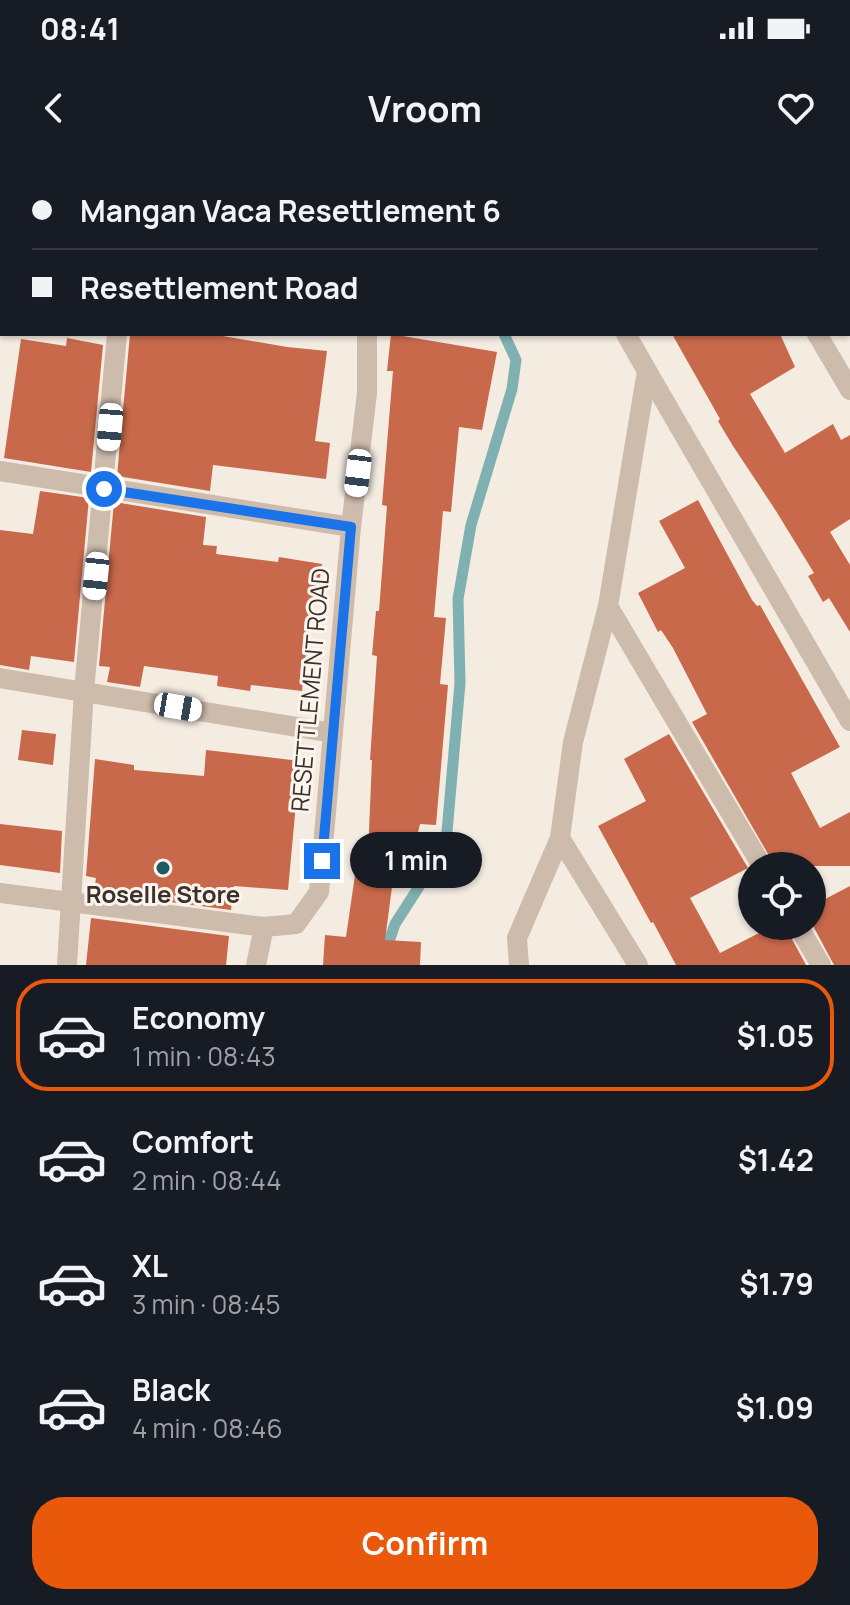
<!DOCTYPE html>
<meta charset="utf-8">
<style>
:root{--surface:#171b24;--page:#20242c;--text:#f1f3f6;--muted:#9ea1a6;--line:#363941;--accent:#ea580c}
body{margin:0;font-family:Manrope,sans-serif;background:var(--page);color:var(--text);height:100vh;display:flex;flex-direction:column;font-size:30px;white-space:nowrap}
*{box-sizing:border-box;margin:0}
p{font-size:26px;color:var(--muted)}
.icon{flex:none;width:44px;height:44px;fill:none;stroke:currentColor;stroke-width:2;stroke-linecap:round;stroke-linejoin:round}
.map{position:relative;height:805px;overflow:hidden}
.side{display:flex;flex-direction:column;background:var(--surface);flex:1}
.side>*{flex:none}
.hud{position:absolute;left:0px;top:0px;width:850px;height:176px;box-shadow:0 2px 6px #0004;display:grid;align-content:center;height:176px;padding:0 32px;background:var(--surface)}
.fabs{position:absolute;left:738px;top:692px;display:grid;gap:16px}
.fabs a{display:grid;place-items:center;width:88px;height:88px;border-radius:50%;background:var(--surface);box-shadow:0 2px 6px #0004;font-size:40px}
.end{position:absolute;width:36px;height:36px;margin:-18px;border:10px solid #1a73e8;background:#fff;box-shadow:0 0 0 4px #fff}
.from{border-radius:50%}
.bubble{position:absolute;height:56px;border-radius:28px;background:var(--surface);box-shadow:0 2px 6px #0004;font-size:26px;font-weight:700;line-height:56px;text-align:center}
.car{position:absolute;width:24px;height:48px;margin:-24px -12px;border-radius:10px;box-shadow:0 0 6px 2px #0007;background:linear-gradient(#fff 24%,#345 0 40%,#fff 0 76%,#345 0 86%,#fff 0)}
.hud b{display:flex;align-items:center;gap:28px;height:76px;font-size:30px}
.hud b+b{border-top:2px solid var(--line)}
.hud i{width:20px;height:20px;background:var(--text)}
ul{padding:14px 0 0;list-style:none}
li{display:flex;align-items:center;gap:24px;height:112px;margin:0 16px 12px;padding:0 16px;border:4px solid transparent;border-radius:32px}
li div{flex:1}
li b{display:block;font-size:30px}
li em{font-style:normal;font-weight:700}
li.selected{border-color:var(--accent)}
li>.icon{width:72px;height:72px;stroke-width:1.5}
.primary-button{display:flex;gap:16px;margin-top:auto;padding:16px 32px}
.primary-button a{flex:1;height:92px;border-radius:32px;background:var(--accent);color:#fff;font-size:32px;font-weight:700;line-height:92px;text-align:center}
.status{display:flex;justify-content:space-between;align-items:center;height:56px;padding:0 40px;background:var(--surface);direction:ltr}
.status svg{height:22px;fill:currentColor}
header{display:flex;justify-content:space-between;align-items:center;height:104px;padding:0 32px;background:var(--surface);font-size:36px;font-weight:700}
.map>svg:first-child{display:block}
</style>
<div class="status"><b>08:41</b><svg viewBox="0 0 49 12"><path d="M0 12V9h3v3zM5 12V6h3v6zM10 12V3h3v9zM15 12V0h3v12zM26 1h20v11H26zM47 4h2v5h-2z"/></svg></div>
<header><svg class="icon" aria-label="back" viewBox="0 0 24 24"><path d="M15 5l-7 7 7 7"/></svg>Vroom<svg class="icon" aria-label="heart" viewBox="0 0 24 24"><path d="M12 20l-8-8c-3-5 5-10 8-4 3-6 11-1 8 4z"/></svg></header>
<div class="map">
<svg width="850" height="805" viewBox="0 0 850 805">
<rect width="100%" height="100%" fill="#f4ebe1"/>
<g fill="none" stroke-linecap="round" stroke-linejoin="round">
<!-- stream -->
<g stroke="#7fb0b2" stroke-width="11">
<polyline points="507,2 507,0"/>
<polyline points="381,805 395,764 438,697 447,672 460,523 458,439 471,365 512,229 516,200 504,174"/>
</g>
</g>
<!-- building -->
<g fill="#c8694b">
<polygon points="130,174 211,174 287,187 327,191 315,281 330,283 326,319 213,305 210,331 117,316"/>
<polygon points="391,174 497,192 482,270 459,267 451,352 443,351 434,457 446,458 440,524 448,525 436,665 420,664 408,715 394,712 385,780 421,782 420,805 323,805 325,775 346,777 355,715 367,717 372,600 370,600 377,496 372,495 376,451 379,451 387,346 382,345 393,211 387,211"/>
<polygon points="672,174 780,174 795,207 750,234 785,293 833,264 841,280 850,275 850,359 830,372 850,405 850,472 829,438 823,442 808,416 814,413 776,351 733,286 718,261 720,259"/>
<polygon points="67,178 103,185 91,312 4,298 21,179 66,186"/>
<polygon points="40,331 89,338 74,502 31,496 29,510 0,505 0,370 33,374"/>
<polygon points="698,340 752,440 757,446 760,445 840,587 791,613 820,668 850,652 850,706 775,706 692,562 707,554 673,488 661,470 658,472 638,433 685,408 659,361"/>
<polygon points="114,342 206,357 203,385 217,386 216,394 278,402 279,397 322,404 317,437 312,437 302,531 251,525 250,531 217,526 218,516 144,506 140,527 107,522 110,507 99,506"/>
<polygon points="22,570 56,574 53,605 18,600"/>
<polygon points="669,574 748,708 690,738 720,793 773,766 785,766 806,805 676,805 653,762 651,763 598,666 646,641 624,599"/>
<polygon points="206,590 300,601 288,730 234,726 231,750 94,732 96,718 86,716 95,599 134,605 134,610 204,616"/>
<polygon points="0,664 62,671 60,713 0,705"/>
<polygon points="850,726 850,805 834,805 812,764 812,746"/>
<polygon points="91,758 229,776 226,805 86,805"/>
</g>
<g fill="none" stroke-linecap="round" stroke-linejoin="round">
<!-- street -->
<g stroke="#cdbbac" stroke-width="20">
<polyline points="716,0 717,2"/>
<polyline points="381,2 381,0"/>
<polyline points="642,2 642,0"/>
<polyline points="0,98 2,99"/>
<polyline points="817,174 850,230"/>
<polyline points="647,211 850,561"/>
<polyline points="0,311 351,367"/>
<polyline points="608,446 762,706"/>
<polyline points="0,518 333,573"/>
<polyline points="560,678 638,805"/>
<polyline points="0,733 264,767"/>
<polyline points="798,766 821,805"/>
<polyline points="67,805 84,531 117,174"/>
<polyline points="256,805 264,767 296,764 319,732 351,367 367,233 367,174"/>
<polyline points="519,805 517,778 560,678 573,582 608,446 647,211 626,174"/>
</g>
</g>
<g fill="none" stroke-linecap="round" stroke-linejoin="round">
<!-- route -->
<polyline stroke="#1a73e8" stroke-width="10" points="104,329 351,367 322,701"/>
</g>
<!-- markers -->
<circle fill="#1f5a5e" stroke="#fbf5ee" stroke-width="3" cx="163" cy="708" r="8"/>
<g text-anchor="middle" stroke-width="6" stroke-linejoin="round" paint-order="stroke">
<!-- street labels -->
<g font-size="24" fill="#3b302b" stroke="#fbf5ee">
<text transform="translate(311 530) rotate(-85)" y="8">RESETTLEMENT ROAD</text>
</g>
<!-- poi labels -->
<g font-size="24" font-weight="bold" fill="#3b302b" stroke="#fbf5ee">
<text x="163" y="743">Roselle Store</text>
</g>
</g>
</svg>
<div class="fabs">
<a><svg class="icon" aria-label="locate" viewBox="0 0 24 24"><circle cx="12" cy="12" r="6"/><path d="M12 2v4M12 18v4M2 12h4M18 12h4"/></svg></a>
</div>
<i class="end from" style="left:104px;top:329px"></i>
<i class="end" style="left:322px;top:701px"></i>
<div class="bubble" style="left:350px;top:672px;width:132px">1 min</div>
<i class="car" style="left:110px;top:267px;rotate:185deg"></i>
<i class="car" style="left:358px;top:313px;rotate:187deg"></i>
<i class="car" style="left:96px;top:416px;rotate:186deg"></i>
<i class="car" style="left:178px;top:547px;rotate:100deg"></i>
<div class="hud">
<b><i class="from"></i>Mangan Vaca Resettlement 6</b>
<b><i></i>Resettlement Road</b>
</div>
</div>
<section class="side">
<ul>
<li class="selected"><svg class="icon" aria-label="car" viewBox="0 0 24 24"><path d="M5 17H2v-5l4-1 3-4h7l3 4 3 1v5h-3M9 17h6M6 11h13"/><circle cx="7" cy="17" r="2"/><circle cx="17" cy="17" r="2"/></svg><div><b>Economy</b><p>1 min · 08:43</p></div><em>$1.05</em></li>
<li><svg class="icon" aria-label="car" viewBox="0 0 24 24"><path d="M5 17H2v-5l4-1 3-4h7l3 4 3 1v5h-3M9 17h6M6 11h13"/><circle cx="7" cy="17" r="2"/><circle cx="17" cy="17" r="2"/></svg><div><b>Comfort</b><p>2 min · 08:44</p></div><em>$1.42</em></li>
<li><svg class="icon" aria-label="car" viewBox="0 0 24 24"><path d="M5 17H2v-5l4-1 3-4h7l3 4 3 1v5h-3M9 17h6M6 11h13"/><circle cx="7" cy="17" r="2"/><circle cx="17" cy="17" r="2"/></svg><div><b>XL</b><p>3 min · 08:45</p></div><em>$1.79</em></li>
<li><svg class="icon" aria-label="car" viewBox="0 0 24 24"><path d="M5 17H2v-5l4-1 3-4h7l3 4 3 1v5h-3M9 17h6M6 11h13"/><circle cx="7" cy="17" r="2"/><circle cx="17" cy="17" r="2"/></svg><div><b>Black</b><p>4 min · 08:46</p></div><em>$1.09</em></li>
</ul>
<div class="primary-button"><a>Confirm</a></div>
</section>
